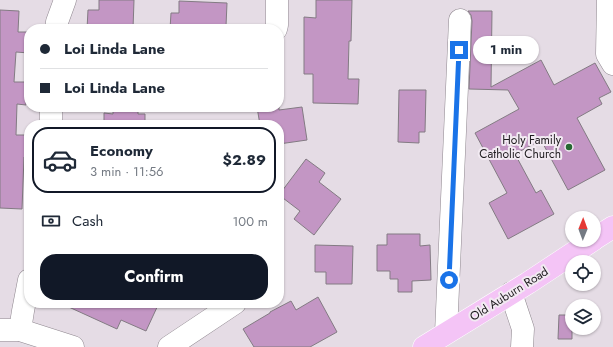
<!DOCTYPE html>
<meta charset="utf-8">
<style>
:root{--surface:#fff;--page:#f6f6f7;--text:#1f2937;--muted:#747a83;--line:#e0e1e3;--accent:#111827}
body{margin:0;font-family:Jost,sans-serif;background:var(--page);color:var(--text);height:100vh;display:flex;flex-direction:column;font-size:15px;white-space:nowrap}
*{box-sizing:border-box;margin:0}
p{font-size:13px;color:var(--muted)}
.icon{flex:none;width:22px;height:22px;fill:none;stroke:currentColor;stroke-width:2;stroke-linecap:round;stroke-linejoin:round}
.map{position:relative;flex:1;overflow:hidden}
.panel{position:absolute;left:24px;top:120px;width:260px;height:188px;display:flex;flex-direction:column;background:var(--surface);border-radius:16px;box-shadow:0 1px 3px #0004}
.panel>*{flex:none}
.top-card{position:absolute;left:24px;top:24px;width:260px;height:88px;border-radius:16px;box-shadow:0 1px 3px #0004;display:grid;align-content:center;height:88px;padding:0 16px;background:var(--surface)}
.needle{width:26px;rotate:1deg}
.tools{position:absolute;left:565px;top:211px;display:grid;gap:8px}
.tools a{display:grid;place-items:center;width:36px;height:36px;border-radius:50%;background:var(--surface);box-shadow:0 1px 3px #0004;font-size:20px}
.end{position:absolute;width:18px;height:18px;margin:-9px;border:5px solid #1a73e8;background:#fff;box-shadow:0 0 0 2px #fff}
.from{border-radius:50%}
.bubble{position:absolute;height:28px;border-radius:14px;background:var(--surface);box-shadow:0 1px 3px #0004;font-size:13px;font-weight:700;line-height:28px;text-align:center}
.top-card b{display:flex;align-items:center;gap:14px;height:38px;font-size:15px}
.top-card b+b{border-top:1px solid var(--line)}
.top-card i{width:10px;height:10px;background:var(--text)}
ul{padding:7px 0 0;list-style:none}
li{display:flex;align-items:center;gap:12px;height:66px;margin:0 8px 6px;padding:0 8px;border:2px solid transparent;border-radius:16px}
li div{flex:1}
li b{display:block;font-size:15px}
li em{font-style:normal;font-weight:700}
li.current{border-color:var(--accent)}
li>.icon{width:36px;height:36px;stroke-width:1.5}
.pay{display:flex;align-items:center;gap:10px;height:44px;padding:0 16px;font-size:15px}
.pay p{margin-inline-start:auto}
.action{display:flex;gap:8px;margin-top:auto;padding:8px 16px}
.action a{flex:1;height:46px;border-radius:16px;background:var(--accent);color:#fff;font-size:16px;font-weight:700;line-height:46px;text-align:center}
.map>svg:first-child{display:block}
</style>
<div class="map">
<svg width="613" height="347" viewBox="0 0 613 347">
<rect width="100%" height="100%" fill="#e5dce5"/>
<!-- building -->
<g fill="#c396c4" stroke="#837b83">
<polygon points="99,0 134,0 133,29 87,29 88,10 99,10"/>
<polygon points="316,0 352,0 351,41 349,41 348,79 359,79 358,104 313,103 313,74 304,74 304,17 316,18"/>
<polygon points="179,1 227,3 226,26 214,26 214,29 170,29 171,13 179,13"/>
<polygon points="0,10 19,11 18,32 29,32 29,53 16,52 14,82 27,82 26,105 17,104 16,135 27,135 27,157 24,157 22,209 0,208"/>
<polygon points="468,11 492,11 491,87 541,60 554,85 595,63 611,92 599,98 602,104 577,118 605,170 568,190 541,140 515,154 536,193 541,190 554,214 508,239 489,203 507,193 475,133 519,109 508,90 469,89 472,21 471,15"/>
<polygon points="399,90 426,90 425,132 419,132 419,143 398,142"/>
<polygon points="113,107 138,107 138,114 145,114 145,125 104,125 104,113 113,114"/>
<polygon points="257,107 279,107 279,110 302,107 307,140 279,144 279,125 260,125"/>
<polygon points="306,159 325,173 319,182 341,199 314,235 294,219 300,211 279,195"/>
<polygon points="387,234 420,234 420,246 430,245 431,280 412,281 412,292 398,292 398,279 390,279 390,271 377,271 377,245 387,245"/>
<polygon points="315,245 353,246 352,284 326,284 326,272 315,272"/>
<polygon points="318,297 337,332 310,347 254,347 243,329 270,313 270,312 291,301 296,310"/>
<polygon points="60,303 159,303 146,331 121,320 117,329"/>
<polygon points="559,315 572,315 572,339 558,339"/>
</g>
<g fill="none" stroke-linecap="round" stroke-linejoin="round">
<defs>
<g id="minor">
<polyline points="608,0 607,54 613,64"/>
<polyline points="56,29 57,22 65,0"/>
<polyline points="276,29 277,25 277,0"/>
<polyline points="51,125 51,107"/>
<polyline points="511,293 523,329 522,347"/>
<polyline points="0,330 20,330 73,347"/>
<polyline points="20,330 23,311 29,280"/>
<polyline points="446,333 460,20"/>
<polyline points="169,347 235,303"/>
</g>
<g id="major">
<polyline points="594,239 613,227"/>
<polyline points="424,347 528,283 593,240"/>
</g>
</defs>
<!-- minor casing -->
<use href="#minor" stroke="#8f878f" stroke-width="23"/>
<!-- major casing -->
<use href="#major" stroke="#fff" stroke-width="23"/>
<!-- minor -->
<use href="#minor" stroke="#fff" stroke-width="22"/>
<!-- major -->
<use href="#major" stroke="#f4c4f6" stroke-width="22"/>
</g>
<g fill="none" stroke-linecap="round" stroke-linejoin="round">
<!-- route -->
<polyline stroke="#1a73e8" stroke-width="5" points="449,280 459,50"/>
</g>
<!-- markers -->
<circle fill="#266832" stroke="#f2eaf2" stroke-width="1.5" cx="569" cy="147" r="4"/>
<g text-anchor="middle" stroke-width="4" stroke-linejoin="round" paint-order="stroke">
<!-- poi labels -->
<g font-size="12" fill="#1e1b1e" stroke="#f2eaf2" text-anchor="end">
<text x="561" y="144">Holy Family<tspan x="561" dy="14">Catholic Church</tspan></text>
</g>
<!-- street labels -->
<g font-size="12" fill="#1e1b1e" stroke="#f2eaf2">
<text transform="translate(509 294) rotate(-32)" y="4">Old Auburn Road</text>
</g>
</g>
</svg>
<div class="tools">
<a><svg class="needle" viewBox="-14 -14 28 28"><path d="M0-13l5 13h-10z" fill="#e53935"/><path d="M0 13l5-13h-10z" fill="#747a83"/></svg></a>
<a><svg class="icon" aria-label="locate" viewBox="0 0 24 24"><circle cx="12" cy="12" r="6"/><path d="M12 2v4M12 18v4M2 12h4M18 12h4"/></svg></a>
<a><svg class="icon" aria-label="layers" viewBox="0 0 24 24"><path d="M12 4l9 5-9 5-9-5zM3 14l9 5 9-5"/></svg></a>
</div>
<i class="end from" style="left:449px;top:280px"></i>
<i class="end" style="left:459px;top:50px"></i>
<div class="bubble" style="left:473px;top:36px;width:66px">1 min</div>
<div class="top-card">
<b><i class="from"></i>Loi Linda Lane</b>
<b><i></i>Loi Linda Lane</b>
</div>
<section class="panel">
<ul>
<li class="current"><svg class="icon" aria-label="car" viewBox="0 0 24 24"><path d="M5 17H2v-5l4-1 3-4h7l3 4 3 1v5h-3M9 17h6M6 11h13"/><circle cx="7" cy="17" r="2"/><circle cx="17" cy="17" r="2"/></svg><div><b>Economy</b><p>3 min · 11:56</p></div><em>$2.89</em></li>
</ul>
<div class="pay"><svg class="icon" aria-label="cash" viewBox="0 0 24 24"><path d="M3 7h18v10H3z"/><circle cx="12" cy="12" r="2"/></svg>Cash<p>100 m</p></div>
<div class="action"><a>Confirm</a></div>
</section>
</div>
